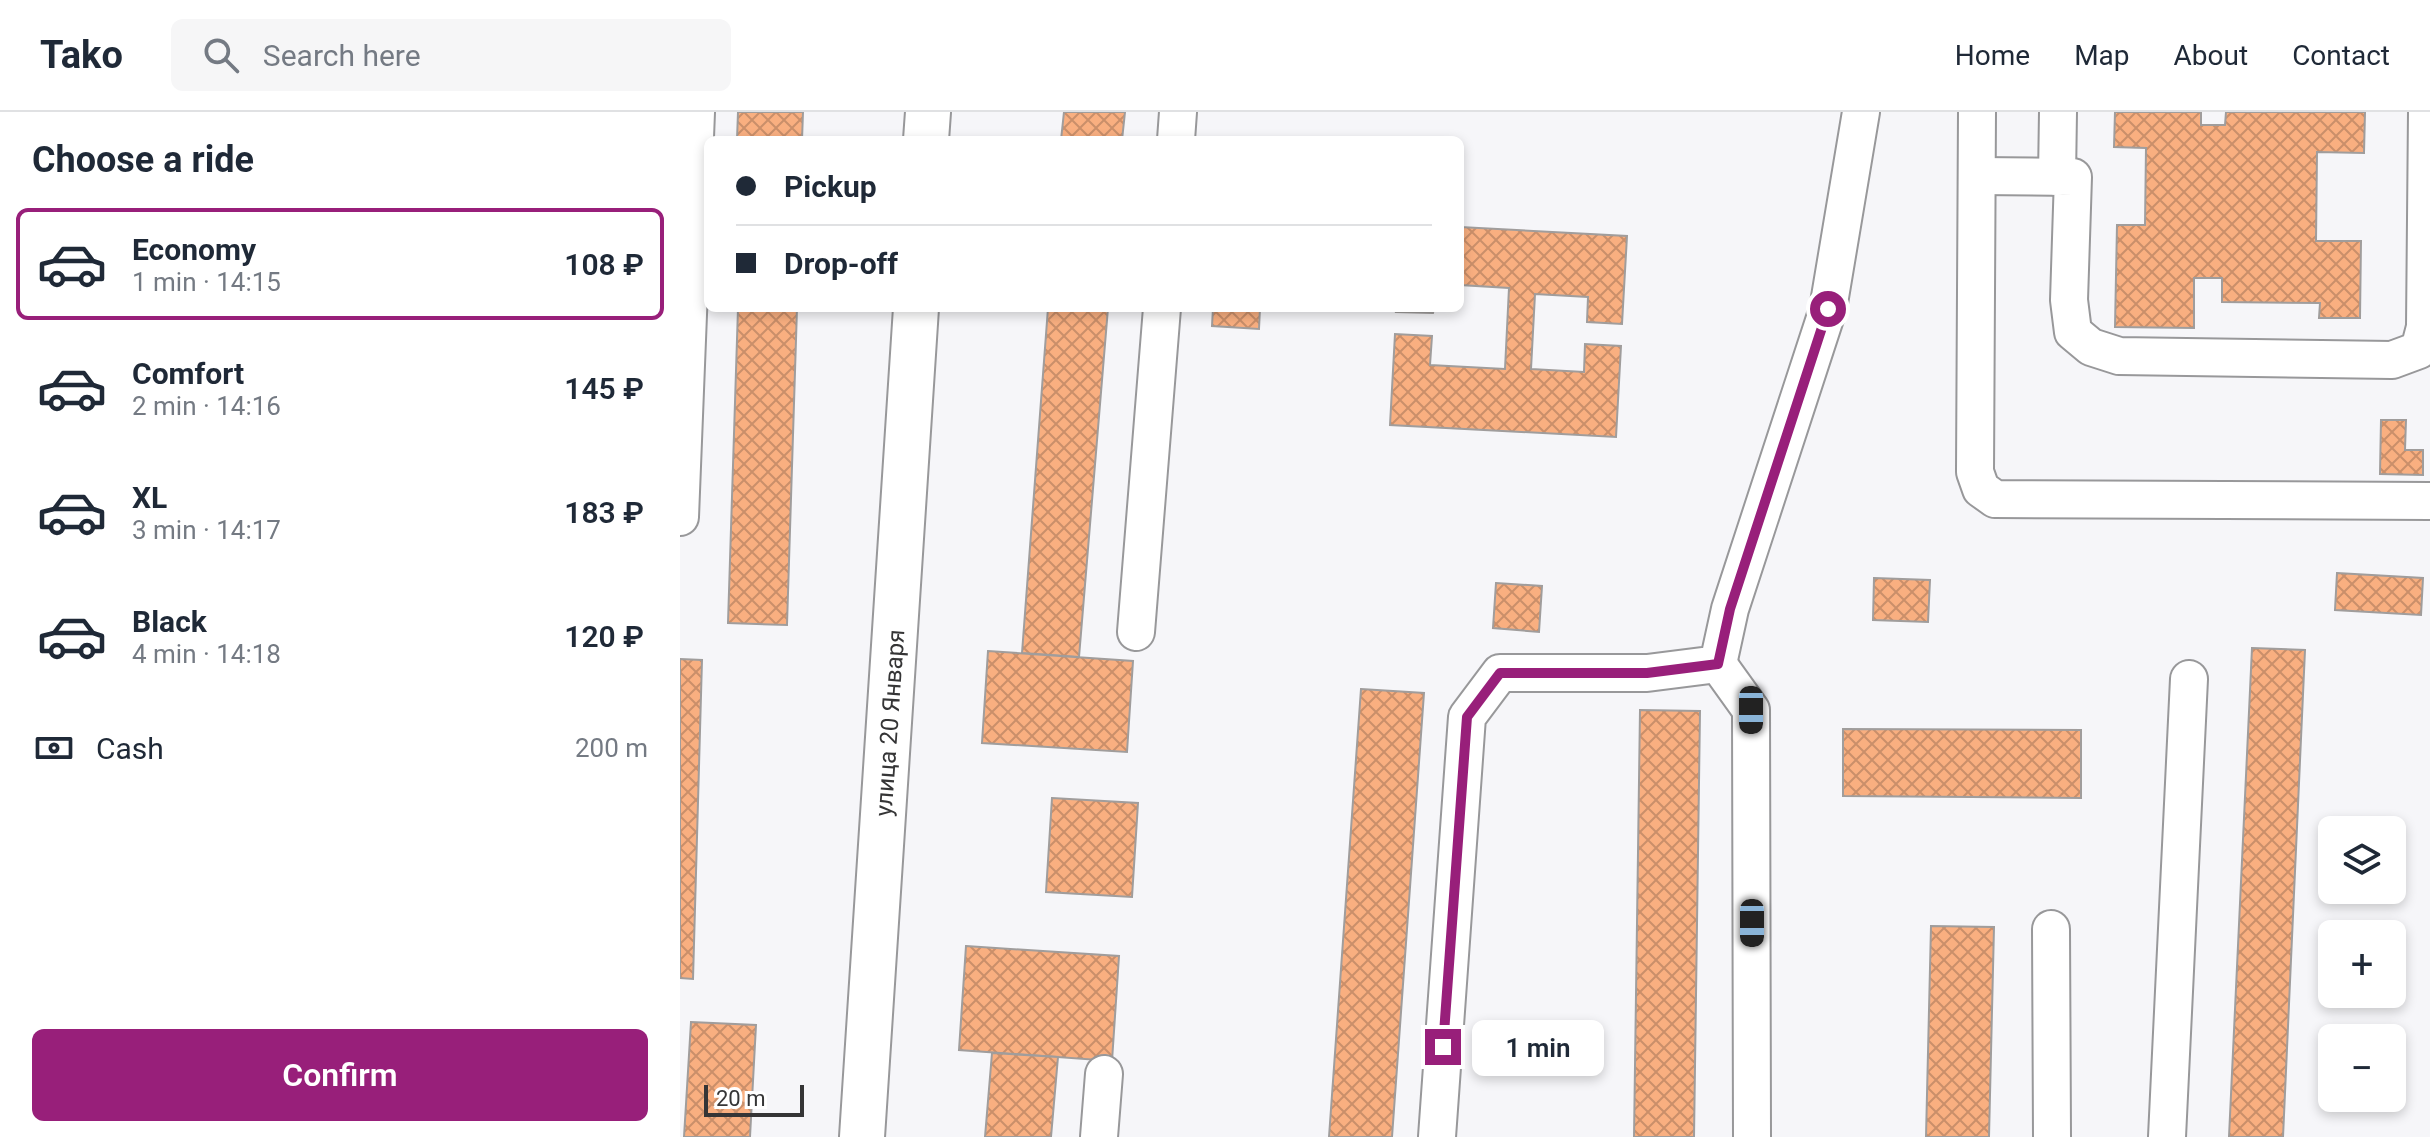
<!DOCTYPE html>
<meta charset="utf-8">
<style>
:root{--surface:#fff;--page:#f6f6f7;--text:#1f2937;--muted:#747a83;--line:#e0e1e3;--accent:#981f7a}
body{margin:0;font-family:Roboto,sans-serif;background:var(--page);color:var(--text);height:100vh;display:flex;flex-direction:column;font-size:30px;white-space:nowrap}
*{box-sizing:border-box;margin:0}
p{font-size:26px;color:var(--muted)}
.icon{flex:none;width:44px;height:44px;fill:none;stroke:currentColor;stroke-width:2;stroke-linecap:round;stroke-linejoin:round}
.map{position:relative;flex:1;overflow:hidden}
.drawer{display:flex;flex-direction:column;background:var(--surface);width:680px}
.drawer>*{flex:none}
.banner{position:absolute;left:24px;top:24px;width:760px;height:176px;border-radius:12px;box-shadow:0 4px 12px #0003;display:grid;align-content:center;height:176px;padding:0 32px;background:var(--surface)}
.controls{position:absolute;left:1638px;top:704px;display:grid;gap:16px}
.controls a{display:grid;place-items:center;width:88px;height:88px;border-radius:12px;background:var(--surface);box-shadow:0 4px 12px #0003;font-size:40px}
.scale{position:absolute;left:24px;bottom:20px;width:100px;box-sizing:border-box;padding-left:8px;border:4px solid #353536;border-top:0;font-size:22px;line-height:28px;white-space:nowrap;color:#353536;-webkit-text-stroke:6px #fff;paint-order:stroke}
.end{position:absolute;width:36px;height:36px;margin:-18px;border:10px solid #981f7a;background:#fff;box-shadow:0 0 0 4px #fff}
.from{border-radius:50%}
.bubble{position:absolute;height:56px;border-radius:12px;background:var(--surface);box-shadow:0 4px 12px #0003;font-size:26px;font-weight:600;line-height:56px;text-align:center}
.car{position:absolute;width:24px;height:48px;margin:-24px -12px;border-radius:10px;box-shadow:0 0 6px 2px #0007;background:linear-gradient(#222 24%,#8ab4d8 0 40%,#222 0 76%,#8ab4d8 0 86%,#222 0)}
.banner b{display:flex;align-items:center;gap:28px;height:76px;font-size:30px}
.banner b+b{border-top:2px solid var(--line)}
.banner i{width:20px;height:20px;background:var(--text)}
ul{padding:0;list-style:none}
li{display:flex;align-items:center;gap:24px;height:112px;margin:0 16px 12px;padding:0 16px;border:4px solid transparent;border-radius:12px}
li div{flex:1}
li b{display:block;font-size:30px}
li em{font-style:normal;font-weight:600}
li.on{border-color:var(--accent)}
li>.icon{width:72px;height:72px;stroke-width:1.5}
h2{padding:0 32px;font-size:36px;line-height:96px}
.pay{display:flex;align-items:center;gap:20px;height:88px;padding:0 32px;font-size:30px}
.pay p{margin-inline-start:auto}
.cta{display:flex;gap:16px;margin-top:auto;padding:16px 32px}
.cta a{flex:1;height:92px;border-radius:12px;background:var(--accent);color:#fff;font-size:32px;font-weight:600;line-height:92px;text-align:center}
header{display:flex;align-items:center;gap:48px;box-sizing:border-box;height:112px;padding:0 40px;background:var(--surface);border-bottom:2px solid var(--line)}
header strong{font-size:38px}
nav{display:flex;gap:44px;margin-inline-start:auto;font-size:28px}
.search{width:560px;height:72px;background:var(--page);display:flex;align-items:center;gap:20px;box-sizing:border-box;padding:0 28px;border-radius:12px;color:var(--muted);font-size:30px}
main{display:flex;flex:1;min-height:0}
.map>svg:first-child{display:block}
</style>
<header>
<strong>Tako</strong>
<div class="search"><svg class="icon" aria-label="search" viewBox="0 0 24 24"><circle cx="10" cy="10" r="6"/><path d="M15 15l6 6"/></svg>Search here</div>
<nav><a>Home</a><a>Map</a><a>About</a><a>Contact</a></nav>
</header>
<main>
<section class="drawer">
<h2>Choose a ride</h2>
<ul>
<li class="on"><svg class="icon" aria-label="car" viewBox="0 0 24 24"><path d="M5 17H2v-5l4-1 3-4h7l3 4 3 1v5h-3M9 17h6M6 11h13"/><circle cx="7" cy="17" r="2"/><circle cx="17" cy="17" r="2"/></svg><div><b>Economy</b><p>1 min · 14:15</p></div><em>108 ₽</em></li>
<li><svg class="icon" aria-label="car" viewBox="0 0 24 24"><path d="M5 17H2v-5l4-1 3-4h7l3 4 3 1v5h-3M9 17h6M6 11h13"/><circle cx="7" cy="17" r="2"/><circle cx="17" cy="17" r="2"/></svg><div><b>Comfort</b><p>2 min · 14:16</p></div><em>145 ₽</em></li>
<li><svg class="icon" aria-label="car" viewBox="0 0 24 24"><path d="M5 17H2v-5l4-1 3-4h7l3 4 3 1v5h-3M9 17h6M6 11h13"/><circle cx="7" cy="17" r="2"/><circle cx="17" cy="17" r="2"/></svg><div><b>XL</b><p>3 min · 14:17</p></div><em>183 ₽</em></li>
<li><svg class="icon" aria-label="car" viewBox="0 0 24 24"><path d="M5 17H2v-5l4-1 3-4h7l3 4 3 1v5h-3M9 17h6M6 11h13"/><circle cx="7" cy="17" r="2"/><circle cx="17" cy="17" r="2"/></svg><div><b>Black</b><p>4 min · 14:18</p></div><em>120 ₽</em></li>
</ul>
<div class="pay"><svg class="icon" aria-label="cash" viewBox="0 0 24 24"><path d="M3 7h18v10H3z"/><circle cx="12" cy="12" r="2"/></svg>Cash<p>200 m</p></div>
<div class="cta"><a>Confirm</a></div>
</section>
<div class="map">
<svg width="1750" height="1025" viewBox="0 0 1750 1025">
<defs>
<pattern id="building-cross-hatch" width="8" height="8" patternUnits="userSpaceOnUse" patternTransform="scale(2)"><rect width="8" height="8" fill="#f9af80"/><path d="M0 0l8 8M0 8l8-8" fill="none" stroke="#ca8f6a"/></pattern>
</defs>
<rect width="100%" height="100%" fill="#f6f6f9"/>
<!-- building -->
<g fill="url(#building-cross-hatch)" stroke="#a09d9c" stroke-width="2">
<polygon points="58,0 123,0 122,28 57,28"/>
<polygon points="384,0 445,0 442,28 381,28"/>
<polygon points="1435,0 1521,0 1521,13 1545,13 1546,0 1685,0 1684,41 1637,40 1636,129 1681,129 1680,206 1639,206 1640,191 1542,190 1542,166 1514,166 1514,216 1435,215 1437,113 1465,113 1466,36 1434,35"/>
<polygon points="780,115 947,124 942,212 907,210 908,185 855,182 851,257 904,260 905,232 941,234 936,325 710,313 715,222 752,224 750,253 825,257 829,176 780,173"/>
<polygon points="58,196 117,196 107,513 48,511"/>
<polygon points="368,196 428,196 399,545 342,541"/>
<polygon points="533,196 580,196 579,217 532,214"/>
<polygon points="717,196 754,196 753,201 716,200"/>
<polygon points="1701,308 1726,308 1725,338 1743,338 1743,363 1700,362"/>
<polygon points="1657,461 1743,466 1741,503 1655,498"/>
<polygon points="1194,466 1250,468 1248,510 1193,508"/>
<polygon points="816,471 862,474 859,520 813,516"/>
<polygon points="1572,536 1625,538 1603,1025 1549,1025"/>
<polygon points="308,539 453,549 447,640 302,631"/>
<polygon points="0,547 22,548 13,867 0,866"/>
<polygon points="681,577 744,581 712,1025 649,1025"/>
<polygon points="960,598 1020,599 1014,1025 954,1025"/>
<polygon points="1163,617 1401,618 1401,686 1163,684"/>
<polygon points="372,686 458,691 452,785 366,780"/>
<polygon points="1251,814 1314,815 1309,1025 1246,1025"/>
<polygon points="286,834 439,844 432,949 279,938"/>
<polygon points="11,910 76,913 70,1025 4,1025"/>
<polygon points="312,941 378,945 371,1025 305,1025"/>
</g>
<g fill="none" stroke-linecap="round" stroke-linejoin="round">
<defs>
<g id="minor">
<polyline points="1297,0 1295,360 1301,377 1315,387 1750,389"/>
<polyline points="496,28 498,0"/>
<polyline points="1297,64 1393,65 1389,188 1393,220 1411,235 1439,244 1712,248 1739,238 1745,215 1747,0"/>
<polyline points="1377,65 1378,0"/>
<polyline points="0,405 16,0"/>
<polyline points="456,520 482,196"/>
<polyline points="1038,552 1071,598 1072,1025"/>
<polyline points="1371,817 1372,1025"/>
<polyline points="419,1025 424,962"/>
<polyline points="757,1025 787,605 820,561 967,561 1038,552 1050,497 1148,197 1181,0"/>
<polyline points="1487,1025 1509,567"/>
</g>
<g id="major">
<polyline points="246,28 248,0"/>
<polyline points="182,1025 236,196"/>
</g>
</defs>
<!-- minor casing -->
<use href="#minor" stroke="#98989a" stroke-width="40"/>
<!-- major casing -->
<use href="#major" stroke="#98989a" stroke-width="48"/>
<!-- minor -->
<use href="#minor" stroke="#fff" stroke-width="36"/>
<!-- major -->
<use href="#major" stroke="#fff" stroke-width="44"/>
</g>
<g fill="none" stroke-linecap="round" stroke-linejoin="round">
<!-- route -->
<polyline stroke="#981f7a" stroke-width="10" points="763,935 787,605 820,561 967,561 1038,552 1050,497 1148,197"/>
</g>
<g text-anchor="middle" stroke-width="7" stroke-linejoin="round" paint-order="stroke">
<!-- street labels -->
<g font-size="24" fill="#353536" stroke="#fff">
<text transform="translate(210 611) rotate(-86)" y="8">улица 20 Января</text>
</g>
</g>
</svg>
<div class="controls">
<a><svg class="icon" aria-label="layers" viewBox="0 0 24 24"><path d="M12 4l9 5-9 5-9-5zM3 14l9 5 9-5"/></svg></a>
<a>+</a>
<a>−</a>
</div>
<div class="scale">20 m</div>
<i class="end from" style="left:1148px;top:197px"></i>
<i class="end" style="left:763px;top:935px"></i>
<div class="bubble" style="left:792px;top:908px;width:132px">1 min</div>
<i class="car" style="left:1071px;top:598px;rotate:180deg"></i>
<i class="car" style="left:1072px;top:811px;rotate:180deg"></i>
<div class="banner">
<b><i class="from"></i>Pickup</b>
<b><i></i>Drop-off</b>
</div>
</div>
</main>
